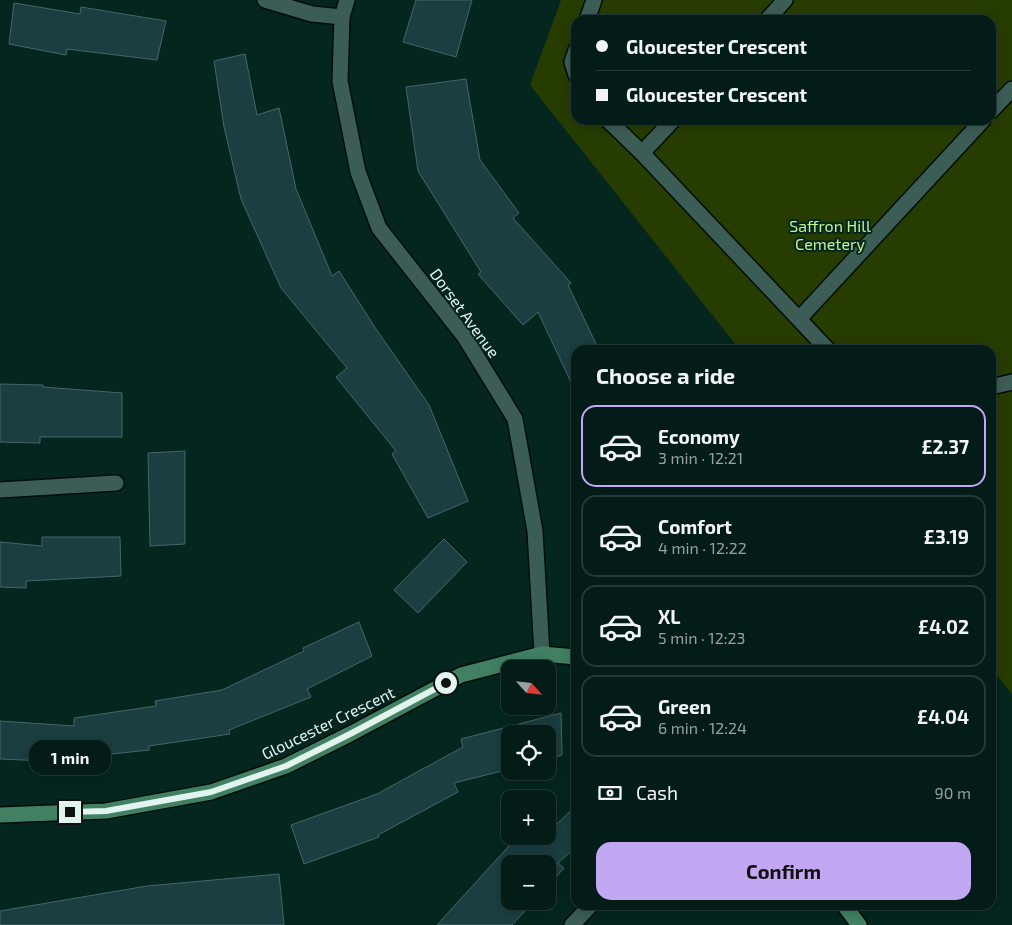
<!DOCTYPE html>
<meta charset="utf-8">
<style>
:root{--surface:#031c17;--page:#112924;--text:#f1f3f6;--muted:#97a1a1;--line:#243a36;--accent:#c2a7f2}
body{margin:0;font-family:"Exo 2",sans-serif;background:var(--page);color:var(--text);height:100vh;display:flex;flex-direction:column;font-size:19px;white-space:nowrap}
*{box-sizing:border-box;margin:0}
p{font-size:16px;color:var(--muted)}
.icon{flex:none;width:28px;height:28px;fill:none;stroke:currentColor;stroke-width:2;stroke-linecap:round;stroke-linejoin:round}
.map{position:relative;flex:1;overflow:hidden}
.details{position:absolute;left:571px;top:345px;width:425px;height:565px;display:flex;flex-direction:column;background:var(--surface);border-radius:15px;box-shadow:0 2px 12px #0003,0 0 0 1px var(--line)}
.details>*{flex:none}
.banner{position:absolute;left:571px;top:15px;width:425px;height:110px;border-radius:15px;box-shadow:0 2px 12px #0003,0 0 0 1px var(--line);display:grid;align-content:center;height:110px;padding:0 25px;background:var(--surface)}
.needle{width:32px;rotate:117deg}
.tools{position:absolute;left:501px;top:660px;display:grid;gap:10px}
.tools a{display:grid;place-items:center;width:55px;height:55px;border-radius:10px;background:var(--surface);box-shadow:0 2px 12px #0003,0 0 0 1px var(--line);font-size:25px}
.end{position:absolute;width:22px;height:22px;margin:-11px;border:6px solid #e2f4ef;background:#111;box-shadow:0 0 0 2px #111}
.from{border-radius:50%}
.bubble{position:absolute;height:35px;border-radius:15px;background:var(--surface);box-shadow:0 2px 12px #0003,0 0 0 1px var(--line);font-size:16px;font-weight:700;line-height:35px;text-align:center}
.banner b{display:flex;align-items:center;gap:18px;height:48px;font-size:19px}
.banner b+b{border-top:1px solid var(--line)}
.banner i{width:12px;height:12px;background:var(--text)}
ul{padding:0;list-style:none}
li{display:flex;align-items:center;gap:15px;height:82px;margin:0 10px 8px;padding:0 15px;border:2px solid var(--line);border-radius:15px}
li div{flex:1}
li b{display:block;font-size:19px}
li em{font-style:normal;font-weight:700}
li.selected{border-color:var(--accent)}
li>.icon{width:45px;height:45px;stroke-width:1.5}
h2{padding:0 25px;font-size:22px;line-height:60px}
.pay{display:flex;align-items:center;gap:12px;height:55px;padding:0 25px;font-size:19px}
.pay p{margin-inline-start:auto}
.cta{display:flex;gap:10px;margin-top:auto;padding:10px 25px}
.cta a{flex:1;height:58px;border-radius:15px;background:var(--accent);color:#111;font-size:20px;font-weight:700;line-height:58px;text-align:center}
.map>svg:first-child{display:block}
</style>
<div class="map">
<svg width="1012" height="925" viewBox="0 0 1012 925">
<rect width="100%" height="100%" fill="#04261f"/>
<!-- green -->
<path fill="#273c01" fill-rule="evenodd" d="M561,0H1012V694L991,668V350H740L530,85ZM576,20H991V120H576Z"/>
<!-- building -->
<g fill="#1b3e41" stroke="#44676a">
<polygon points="416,0 472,0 456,57 403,42"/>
<polygon points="14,3 80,14 81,7 166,21 157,60 67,49 66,55 9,44"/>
<polygon points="245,54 257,115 279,108 296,189 332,276 339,271 376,329 429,405 468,501 428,518 392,454 396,451 336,377 347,368 281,288 241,199 224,127 214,61"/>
<polygon points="466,79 480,160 519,213 513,218 571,283 568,285 599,350 576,350 576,393 538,312 523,325 478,274 481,272 418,171 406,87"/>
<polygon points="0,384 43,385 43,387 122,393 122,437 40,437 40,443 0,442"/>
<polygon points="185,451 185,544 150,546 148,453"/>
<polygon points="42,537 120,537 121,576 26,581 26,588 0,587 0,542 42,546"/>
<polygon points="444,539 467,562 418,613 394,590"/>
<polygon points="359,622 372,656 307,689 311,697 229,730 230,734 149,746 149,750 46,761 0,759 0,721 74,726 74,718 156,706 155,701 222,690 304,651 303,648"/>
<polygon points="561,713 562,755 548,759 548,734 510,734 510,769 454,783 458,792 378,835 379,837 304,864 291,825 377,794 463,747 461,739"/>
<polygon points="576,806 576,847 558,863 564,868 548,886 548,864 510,864 510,901 534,901 512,925 437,925 518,836 548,836 548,832"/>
<polygon points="279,874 284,925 0,925 0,911 147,886"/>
</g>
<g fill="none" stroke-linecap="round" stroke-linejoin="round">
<defs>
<g id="lane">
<polyline points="587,20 594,0"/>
<polyline points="767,20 785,0"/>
<polyline points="576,50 572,62 576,75"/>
<polyline points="991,111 1012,89"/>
<polyline points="608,120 642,153 828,350"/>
<polyline points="642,153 673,120"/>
<polyline points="799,319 983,120"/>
<polyline points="991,387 1012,382"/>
</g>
<g id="street">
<polyline points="265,0 312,14 342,17"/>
<polyline points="347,0 342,17 340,81 358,172 379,228 464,336 515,419 535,531 542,654"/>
<polyline points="0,490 116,483"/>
<polyline points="572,925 591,905"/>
</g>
<g id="secondary">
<polyline points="0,815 106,811 211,792 286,766 350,734 461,675 542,654 576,657"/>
<polyline points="844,905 859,925"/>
</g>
</defs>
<!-- lane casing -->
<use href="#lane" stroke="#000d09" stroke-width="18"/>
<!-- street casing -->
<use href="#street" stroke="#000d09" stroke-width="18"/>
<!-- secondary casing -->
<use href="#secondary" stroke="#000d09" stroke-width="18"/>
<!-- lane -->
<use href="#lane" stroke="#3c5d55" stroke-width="15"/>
<!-- street -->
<use href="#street" stroke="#3c5d55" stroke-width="15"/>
<!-- secondary -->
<use href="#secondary" stroke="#428063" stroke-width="15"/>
</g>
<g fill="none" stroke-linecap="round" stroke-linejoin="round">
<!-- route -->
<polyline stroke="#e2f4ef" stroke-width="6" points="70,812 106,811 211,792 286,766 350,734 446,683"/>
</g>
<g text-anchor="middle" stroke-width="4" stroke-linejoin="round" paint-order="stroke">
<!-- park labels -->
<g font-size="16" fill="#c4f28b" stroke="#04261f">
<text x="830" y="232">Saffron Hill<tspan x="830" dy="18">Cemetery</tspan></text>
</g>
<!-- street labels -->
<g font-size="16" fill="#e2f4ef" stroke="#04261f">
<text transform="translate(465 313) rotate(54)" y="6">Dorset Avenue</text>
<text transform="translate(328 723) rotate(-26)" y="6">Gloucester Crescent</text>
</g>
</g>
</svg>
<div class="tools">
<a><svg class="needle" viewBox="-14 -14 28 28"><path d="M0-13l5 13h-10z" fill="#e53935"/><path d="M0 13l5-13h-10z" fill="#97a1a1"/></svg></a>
<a><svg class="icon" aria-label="locate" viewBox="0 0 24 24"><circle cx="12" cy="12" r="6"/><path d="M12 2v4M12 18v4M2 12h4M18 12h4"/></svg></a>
<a>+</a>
<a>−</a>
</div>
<i class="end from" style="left:446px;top:683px"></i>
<i class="end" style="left:70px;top:812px"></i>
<div class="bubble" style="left:29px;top:740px;width:82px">1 min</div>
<div class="banner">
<b><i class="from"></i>Gloucester Crescent</b>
<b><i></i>Gloucester Crescent</b>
</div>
<section class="details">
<h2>Choose a ride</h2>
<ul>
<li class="selected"><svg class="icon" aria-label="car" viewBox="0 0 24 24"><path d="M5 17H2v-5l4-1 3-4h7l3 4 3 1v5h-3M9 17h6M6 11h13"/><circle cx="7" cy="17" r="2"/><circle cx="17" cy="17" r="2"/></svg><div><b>Economy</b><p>3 min · 12:21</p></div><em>£2.37</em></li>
<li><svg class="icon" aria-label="car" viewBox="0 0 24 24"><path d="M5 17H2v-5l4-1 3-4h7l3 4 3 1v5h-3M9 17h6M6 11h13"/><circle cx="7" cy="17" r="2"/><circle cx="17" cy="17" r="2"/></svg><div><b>Comfort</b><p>4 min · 12:22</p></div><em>£3.19</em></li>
<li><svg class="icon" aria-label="car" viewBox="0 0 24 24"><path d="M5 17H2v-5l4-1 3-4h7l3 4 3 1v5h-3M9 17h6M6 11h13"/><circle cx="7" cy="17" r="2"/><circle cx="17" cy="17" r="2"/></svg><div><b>XL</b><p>5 min · 12:23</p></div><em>£4.02</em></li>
<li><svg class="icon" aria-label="car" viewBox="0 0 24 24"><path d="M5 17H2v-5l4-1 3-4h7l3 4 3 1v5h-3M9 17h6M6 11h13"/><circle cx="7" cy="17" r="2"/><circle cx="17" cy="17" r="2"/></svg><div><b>Green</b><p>6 min · 12:24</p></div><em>£4.04</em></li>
</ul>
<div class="pay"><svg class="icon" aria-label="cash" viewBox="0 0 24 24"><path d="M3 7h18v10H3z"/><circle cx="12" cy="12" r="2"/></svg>Cash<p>90 m</p></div>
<div class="cta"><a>Confirm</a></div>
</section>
</div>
